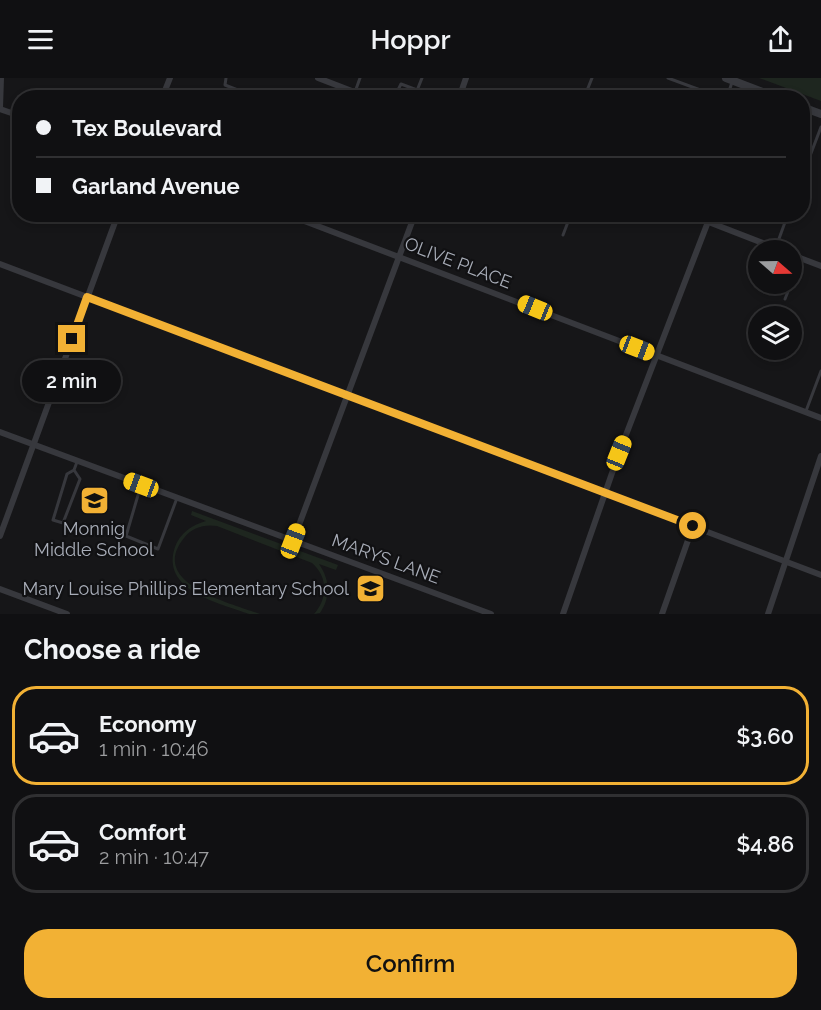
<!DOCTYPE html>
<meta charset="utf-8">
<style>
:root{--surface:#101012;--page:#19191b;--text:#f1f3f6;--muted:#9c9d9f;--line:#303032;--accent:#f2b134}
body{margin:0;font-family:Raleway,sans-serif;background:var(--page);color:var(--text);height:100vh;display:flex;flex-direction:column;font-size:22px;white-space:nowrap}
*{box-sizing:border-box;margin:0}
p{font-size:20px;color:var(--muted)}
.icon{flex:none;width:33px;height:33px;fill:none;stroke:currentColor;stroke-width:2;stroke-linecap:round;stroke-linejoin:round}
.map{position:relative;height:536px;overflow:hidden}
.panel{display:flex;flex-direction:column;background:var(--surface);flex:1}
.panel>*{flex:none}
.banner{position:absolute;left:12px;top:12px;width:798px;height:132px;border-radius:24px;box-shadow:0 3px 9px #0003,0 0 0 2px var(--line);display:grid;align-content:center;height:132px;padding:0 24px;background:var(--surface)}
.needle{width:39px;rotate:110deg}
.buttons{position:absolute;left:748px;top:162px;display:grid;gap:12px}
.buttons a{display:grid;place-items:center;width:54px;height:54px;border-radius:50%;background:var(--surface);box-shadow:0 3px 9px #0003,0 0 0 2px var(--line);font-size:30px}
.end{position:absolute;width:27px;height:27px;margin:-14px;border:8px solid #f2b134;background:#111;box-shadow:0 0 0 3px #111}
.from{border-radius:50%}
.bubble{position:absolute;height:42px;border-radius:21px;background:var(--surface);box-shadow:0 3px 9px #0003,0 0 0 2px var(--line);font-size:20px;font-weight:600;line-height:42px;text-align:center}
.car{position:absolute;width:18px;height:36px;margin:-18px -9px;border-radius:8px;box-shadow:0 0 4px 2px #0007;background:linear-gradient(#f5c518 24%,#345 0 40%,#f5c518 0 76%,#345 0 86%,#f5c518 0)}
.banner b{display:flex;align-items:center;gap:21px;height:57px;font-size:22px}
.banner b+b{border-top:2px solid var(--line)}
.banner i{width:15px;height:15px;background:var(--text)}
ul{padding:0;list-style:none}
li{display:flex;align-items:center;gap:18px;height:99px;margin:0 12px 9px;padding:0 12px;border:3px solid var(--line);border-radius:24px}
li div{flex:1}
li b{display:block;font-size:22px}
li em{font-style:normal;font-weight:600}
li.on{border-color:var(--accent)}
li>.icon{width:54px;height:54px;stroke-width:1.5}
h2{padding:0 24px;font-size:27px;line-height:72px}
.cta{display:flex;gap:12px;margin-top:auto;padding:12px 24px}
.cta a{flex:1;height:69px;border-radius:24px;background:var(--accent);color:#111;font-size:24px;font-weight:600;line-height:69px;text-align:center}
header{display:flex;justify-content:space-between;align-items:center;height:78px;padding:0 24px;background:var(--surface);font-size:27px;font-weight:600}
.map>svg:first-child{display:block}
</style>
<header><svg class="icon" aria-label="menu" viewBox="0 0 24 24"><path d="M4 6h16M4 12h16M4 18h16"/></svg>Hoppr<svg class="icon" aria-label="share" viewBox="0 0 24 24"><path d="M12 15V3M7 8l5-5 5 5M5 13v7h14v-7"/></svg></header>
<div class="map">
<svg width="821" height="536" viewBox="0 0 821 536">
<rect width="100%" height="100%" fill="#161618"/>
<!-- green -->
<g fill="#1e261f">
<polygon points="759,0 821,0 821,23"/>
<path d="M192,433L338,487L336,492L319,486C330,502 331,519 320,535L314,536C328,520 328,499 312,485L217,448C205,446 192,449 184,460C147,506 232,525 260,536H249C220,525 160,513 175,469C180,455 192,447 206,443L191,437Z"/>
</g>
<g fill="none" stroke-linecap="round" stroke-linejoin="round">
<!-- service -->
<g stroke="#37383d" stroke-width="3">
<polyline points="226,0 225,7 256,19"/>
<polyline points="668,0 722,20"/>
<polyline points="355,14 360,0"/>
<polyline points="341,20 344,10"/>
<polyline points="394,20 401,6 417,12"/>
<polyline points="414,20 422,0"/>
<polyline points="584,20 592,0"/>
<polyline points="727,20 732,4"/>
<polyline points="802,99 821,49"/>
<polyline points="563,157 571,136"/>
<polyline points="776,169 788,136"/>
<polyline points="792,204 800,182"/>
<polyline points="785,221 791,206"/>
<polyline points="806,333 821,293"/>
<polyline points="74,392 67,396 53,442 63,445 80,401 74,392 77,384"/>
<polyline points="141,407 126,458 158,471 177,420"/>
</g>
<!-- minor -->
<g stroke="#37383d" stroke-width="6">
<polyline points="318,0 370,20"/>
<polyline points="162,20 170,0"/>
<polyline points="459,20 466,0"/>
<polyline points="0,30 1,0"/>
<polyline points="0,31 20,38"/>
<polyline points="286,136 821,340"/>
<polyline points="688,136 781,172"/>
<polyline points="792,177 821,188"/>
<polyline points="0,186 821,497"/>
<polyline points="0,354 491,536"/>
<polyline points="0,458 118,136"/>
<polyline points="293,463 415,136"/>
<polyline points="0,511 67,536"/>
<polyline points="563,536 619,375 711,136"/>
<polyline points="662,536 693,448"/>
<polyline points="768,536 821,378"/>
</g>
<!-- tertiary -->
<g stroke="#37383d" stroke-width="8">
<polyline points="726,0 778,20"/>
<polyline points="802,29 821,36"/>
</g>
</g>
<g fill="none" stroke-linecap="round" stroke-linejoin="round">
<!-- route -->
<polyline stroke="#f2b134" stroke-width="8" points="72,261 87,219 693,448"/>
</g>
<!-- icons -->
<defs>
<symbol id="school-square" viewBox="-11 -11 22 22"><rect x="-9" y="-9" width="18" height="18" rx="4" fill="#f2b134" stroke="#111113"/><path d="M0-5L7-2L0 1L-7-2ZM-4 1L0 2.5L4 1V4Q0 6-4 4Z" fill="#111"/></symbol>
</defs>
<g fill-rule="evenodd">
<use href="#school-square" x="78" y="406" width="33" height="33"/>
<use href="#school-square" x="354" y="494" width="33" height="33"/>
</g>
<g text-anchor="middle" stroke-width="4.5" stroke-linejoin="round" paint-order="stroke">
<!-- street labels -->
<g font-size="18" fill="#a8adb8" stroke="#111113">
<text transform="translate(458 185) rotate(21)" y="6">OLIVE PLACE</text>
<text transform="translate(386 481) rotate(20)" y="6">MARYS LANE</text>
</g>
<!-- poi labels -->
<g font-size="18" fill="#a8adb8" stroke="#111113">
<text x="94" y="457">Monnig<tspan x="94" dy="21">Middle School</tspan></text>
<text x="349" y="517" text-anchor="end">Mary Louise Phillips Elementary School</text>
</g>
</g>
</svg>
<div class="buttons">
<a><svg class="needle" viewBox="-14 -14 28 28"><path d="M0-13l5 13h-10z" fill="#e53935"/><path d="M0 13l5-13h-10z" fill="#9c9d9f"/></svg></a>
<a><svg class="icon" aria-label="layers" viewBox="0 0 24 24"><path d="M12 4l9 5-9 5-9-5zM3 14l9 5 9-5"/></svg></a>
</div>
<i class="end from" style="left:693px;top:448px"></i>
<i class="end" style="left:72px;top:261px"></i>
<div class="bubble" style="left:22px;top:282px;width:99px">2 min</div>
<i class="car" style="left:535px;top:230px;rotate:292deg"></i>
<i class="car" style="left:637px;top:270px;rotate:111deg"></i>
<i class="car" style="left:619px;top:375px;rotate:22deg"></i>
<i class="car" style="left:141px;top:407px;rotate:290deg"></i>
<i class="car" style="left:293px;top:463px;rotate:21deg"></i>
<div class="banner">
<b><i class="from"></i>Tex Boulevard</b>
<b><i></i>Garland Avenue</b>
</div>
</div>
<section class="panel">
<h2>Choose a ride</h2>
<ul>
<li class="on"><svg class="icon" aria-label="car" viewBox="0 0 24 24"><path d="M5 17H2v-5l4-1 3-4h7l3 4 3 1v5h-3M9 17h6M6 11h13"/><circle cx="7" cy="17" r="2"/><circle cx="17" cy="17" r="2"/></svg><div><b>Economy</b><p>1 min · 10:46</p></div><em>$3.60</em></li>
<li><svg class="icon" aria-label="car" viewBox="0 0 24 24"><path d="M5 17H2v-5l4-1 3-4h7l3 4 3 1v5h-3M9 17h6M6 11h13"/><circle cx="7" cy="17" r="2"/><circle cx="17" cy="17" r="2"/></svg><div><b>Comfort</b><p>2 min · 10:47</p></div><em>$4.86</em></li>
</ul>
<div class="cta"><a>Confirm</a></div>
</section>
